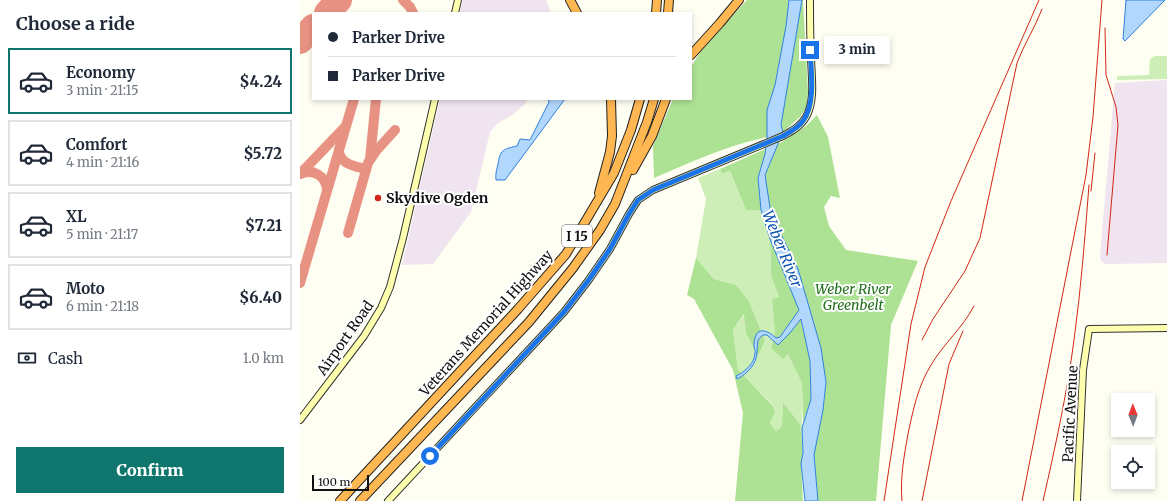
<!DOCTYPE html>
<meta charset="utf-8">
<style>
:root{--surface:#fff;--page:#f2f2f3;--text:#1f2937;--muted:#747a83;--line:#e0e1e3;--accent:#0f766e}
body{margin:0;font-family:Merriweather,serif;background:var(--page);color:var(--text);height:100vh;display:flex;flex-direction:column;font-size:15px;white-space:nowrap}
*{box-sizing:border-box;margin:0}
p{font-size:13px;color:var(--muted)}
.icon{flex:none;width:22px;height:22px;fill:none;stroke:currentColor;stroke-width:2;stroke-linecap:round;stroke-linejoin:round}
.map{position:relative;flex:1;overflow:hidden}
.side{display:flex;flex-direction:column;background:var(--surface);width:300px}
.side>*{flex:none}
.top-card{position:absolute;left:12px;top:12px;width:380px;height:88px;border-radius:0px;box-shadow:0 2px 6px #0003;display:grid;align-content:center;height:88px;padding:0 16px;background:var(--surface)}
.needle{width:26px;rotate:359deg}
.tools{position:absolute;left:811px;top:393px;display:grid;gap:8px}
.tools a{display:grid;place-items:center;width:44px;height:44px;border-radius:0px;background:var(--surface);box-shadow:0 2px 6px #0003;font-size:20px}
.scale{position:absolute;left:12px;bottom:10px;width:57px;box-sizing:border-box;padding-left:4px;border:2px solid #101010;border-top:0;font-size:11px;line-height:14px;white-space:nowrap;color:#101010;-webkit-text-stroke:3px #fff;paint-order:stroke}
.end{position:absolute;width:18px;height:18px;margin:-9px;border:5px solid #1a73e8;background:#fff;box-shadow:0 0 0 2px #fff}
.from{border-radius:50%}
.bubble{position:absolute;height:28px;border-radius:0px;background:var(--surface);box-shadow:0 2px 6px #0003;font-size:13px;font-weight:800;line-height:28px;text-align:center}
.top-card b{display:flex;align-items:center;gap:14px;height:38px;font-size:15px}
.top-card b+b{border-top:1px solid var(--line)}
.top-card i{width:10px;height:10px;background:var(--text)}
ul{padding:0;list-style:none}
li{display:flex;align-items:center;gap:12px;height:66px;margin:0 8px 6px;padding:0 8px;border:2px solid var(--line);border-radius:0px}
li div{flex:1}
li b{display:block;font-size:15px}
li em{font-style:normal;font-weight:800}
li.selected{border-color:var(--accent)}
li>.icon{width:36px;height:36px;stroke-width:1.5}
h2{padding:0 16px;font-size:18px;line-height:48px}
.pay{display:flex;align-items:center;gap:10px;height:44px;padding:0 16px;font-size:15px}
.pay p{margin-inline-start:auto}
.cta{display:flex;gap:8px;margin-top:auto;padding:8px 16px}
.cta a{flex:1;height:46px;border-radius:0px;background:var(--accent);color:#fff;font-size:16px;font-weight:800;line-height:46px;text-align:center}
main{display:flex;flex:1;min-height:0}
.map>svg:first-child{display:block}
</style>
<main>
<section class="side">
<h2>Choose a ride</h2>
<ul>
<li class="selected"><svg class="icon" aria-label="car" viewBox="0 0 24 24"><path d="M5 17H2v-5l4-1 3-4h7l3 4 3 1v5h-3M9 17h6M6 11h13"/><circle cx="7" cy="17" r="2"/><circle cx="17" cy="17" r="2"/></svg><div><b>Economy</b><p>3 min · 21:15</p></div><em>$4.24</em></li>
<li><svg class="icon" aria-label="car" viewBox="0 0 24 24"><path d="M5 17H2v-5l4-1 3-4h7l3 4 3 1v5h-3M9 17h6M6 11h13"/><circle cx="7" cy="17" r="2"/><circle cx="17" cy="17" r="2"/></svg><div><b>Comfort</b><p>4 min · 21:16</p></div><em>$5.72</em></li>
<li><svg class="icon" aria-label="car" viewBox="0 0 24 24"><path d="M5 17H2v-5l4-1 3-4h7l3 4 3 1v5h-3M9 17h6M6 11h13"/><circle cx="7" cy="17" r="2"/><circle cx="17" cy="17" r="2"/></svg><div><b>XL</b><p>5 min · 21:17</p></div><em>$7.21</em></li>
<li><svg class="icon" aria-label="car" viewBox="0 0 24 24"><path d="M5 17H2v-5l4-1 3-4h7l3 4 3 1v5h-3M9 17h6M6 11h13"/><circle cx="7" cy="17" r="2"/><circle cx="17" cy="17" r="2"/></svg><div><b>Moto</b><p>6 min · 21:18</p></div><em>$6.40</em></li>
</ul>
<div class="pay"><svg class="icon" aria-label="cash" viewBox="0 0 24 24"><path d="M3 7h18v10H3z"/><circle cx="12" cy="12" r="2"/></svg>Cash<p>1.0 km</p></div>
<div class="cta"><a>Confirm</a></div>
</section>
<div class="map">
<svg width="867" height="501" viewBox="0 0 867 501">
<rect width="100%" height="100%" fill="#fffef3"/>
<!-- industrial -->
<g fill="#efe4ef">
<polygon points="163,0 246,0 251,13 160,13"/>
<polygon points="867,80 867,263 806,264 801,261 800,255 815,83"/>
<polygon points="140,99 227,99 226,103 211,116 198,123 190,132 171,212 133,264 102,265"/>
</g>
<!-- green -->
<g fill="#cdefb7">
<polygon points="855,56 867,56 867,79 817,80 817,76 849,75 850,59"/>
<polygon points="420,169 422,174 430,171 446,210 461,210 470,239 471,276 479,297 472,300 475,332 471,348 488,353 502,383 502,448 500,424 483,404 482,426 476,433 470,423 475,413 473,405 438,371 433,330 445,314 446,333 458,356 465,341 436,285 414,279 396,258 406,199 398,178"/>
</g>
<!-- forest -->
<g fill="#ade294">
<path d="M447,0H489L486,26L475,85L467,110V137C428,145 390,162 354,178L353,146L373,99H391V67L401,51Z"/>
<polygon points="502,0 503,0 508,91 507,107 500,117 483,132 481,125"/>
<polygon points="517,115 528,137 540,198 531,196 524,207 529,226 546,250 618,261 591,325 576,501 518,501 514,455 523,410 526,382 498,269 470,214 465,175 477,145 506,126"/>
<polygon points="465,149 465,154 458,178 461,210 446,210 430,171 422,174 420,169"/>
<polygon points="470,239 499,310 510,361 511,399 503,423 502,383 488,354 483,359 471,348 475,332 472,299 479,297 471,276"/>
<polygon points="396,258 414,279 436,285 448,300 465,341 458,356 446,333 444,314 433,330 438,370 473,406 475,413 470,423 476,432 482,426 483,403 500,424 503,453 501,463 503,501 435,501 443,413 433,370 394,299 387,295"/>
</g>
<!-- water -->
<g fill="#b1d7fd" stroke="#2f81dd">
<path d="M489,0H502L481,125L483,132L465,175L471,214L498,269L521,348L526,382L523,410L514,455L518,501H505L501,463L503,453L502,428L511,399L510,361L501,319L489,334L478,345L467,335H463C456,340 458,343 457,352C457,364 447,374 437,379L436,376C445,372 455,363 455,353C456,351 454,349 454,346C454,328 464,327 476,338L480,337L499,310L470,239L461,210L458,178L465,154L467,137V110L475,85L486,26Z"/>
<polygon points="826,0 865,0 825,41 823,39"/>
<path d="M248,99H265L205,180H196C195,174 197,169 198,164C200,150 203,149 217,146L220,139L230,140L249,102Z"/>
</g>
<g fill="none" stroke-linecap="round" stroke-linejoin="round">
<!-- taxiway -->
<g stroke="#e89284" stroke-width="10">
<polyline points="103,0 110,7 113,13"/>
<path d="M39,149C38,164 55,166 66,169"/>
<polyline points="70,159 76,99"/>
<polyline points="0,174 45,127"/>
<path d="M0,174C13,168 26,176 27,190"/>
<polyline points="48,233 68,163 76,151 95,130"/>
<polyline points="0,283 54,99"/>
</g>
<!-- runway -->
<g stroke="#e89284" stroke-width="26">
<polyline points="27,13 39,0"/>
<polyline points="0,41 13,27"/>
</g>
<defs>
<g id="secondary">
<polyline points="155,13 158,0"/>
<polyline points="0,420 64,336 81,308 90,287 103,238 135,99"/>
<path d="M88,501L264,312L288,281L310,249L329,214L338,200L353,190L483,136C492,131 501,126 506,117C516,100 511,74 511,56C510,37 510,19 510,0"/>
<polyline points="777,501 783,370 789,329 867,328"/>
</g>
<g id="highway">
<polyline points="270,0 277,13"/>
<polyline points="356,13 357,0"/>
<polyline points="368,13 369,0"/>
<polyline points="391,55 420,23 439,0"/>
<polyline points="333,170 352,136 366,99"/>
<polyline points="299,193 310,152 312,136 311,99"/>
<polyline points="40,501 218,309 266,254 314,173 331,130 340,99"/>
<polyline points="60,501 229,322 273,268 300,230 315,204 347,122 354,99"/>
</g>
</defs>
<!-- secondary casing -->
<use href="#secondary" stroke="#323232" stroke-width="8"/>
<!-- highway casing -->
<use href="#highway" stroke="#212121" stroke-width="10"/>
<!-- secondary -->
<use href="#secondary" stroke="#fdffae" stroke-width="6"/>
<!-- highway -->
<use href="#highway" stroke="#ffb751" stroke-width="8"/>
<!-- rail -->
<g stroke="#d22616" stroke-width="1">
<polyline points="805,28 806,75 816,107 818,125 807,255"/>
<polyline points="791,191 795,153"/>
<path d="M622,340L633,319L665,271L680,238L717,63C724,44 735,28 742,9"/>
<polyline points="584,501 611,324 625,267 651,201 739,0"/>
<path d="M602,501C600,478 604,456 608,434C613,410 618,386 631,365C644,343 662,329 674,306"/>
<polyline points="622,501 649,364 663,331"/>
<polyline points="722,501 786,175 793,117 802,0"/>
<path d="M743,501C755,448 767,394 774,340C781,289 785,237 789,185"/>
</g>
</g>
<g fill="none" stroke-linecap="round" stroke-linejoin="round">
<!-- route -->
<path stroke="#1a73e8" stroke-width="5" d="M130,456L264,312L288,281L310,249L329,214L338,200L353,190L483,136C490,132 498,128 503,121C516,104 511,70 510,50"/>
</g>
<!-- markers -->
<circle fill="#d22616" stroke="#fff" stroke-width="1.5" cx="78" cy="198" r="4"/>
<g text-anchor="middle" stroke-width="4" stroke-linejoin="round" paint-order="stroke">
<!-- shield labels -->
<rect fill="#fff" stroke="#585858" stroke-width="1" x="262" y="225" width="30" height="22" rx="3"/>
<g font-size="13" font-weight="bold" fill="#101010">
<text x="277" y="241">I 15</text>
</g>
<!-- poi labels -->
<g font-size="14" font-weight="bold" fill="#101010" stroke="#fff" text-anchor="start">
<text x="86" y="203">Skydive Ogden</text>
</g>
<!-- park labels -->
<g font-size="14" font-style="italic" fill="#1e7117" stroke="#fff">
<text x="553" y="294">Weber River<tspan x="553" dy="16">Greenbelt</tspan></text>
</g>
<!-- street labels -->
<g font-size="14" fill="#101010" stroke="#fff">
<text transform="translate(186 323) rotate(-48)" y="5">Veterans Memorial Highway</text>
<text transform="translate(45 338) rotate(-55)" y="5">Airport Road</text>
<text transform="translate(770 414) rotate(-87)" y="5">Pacific Avenue</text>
</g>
<!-- water labels -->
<g font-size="15" font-style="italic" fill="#0952b2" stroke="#fff">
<text transform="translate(482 249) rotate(68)" y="5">Weber River</text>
</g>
</g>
</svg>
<div class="tools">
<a><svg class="needle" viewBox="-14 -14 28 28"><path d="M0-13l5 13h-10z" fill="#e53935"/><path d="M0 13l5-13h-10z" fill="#747a83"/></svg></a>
<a><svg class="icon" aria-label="locate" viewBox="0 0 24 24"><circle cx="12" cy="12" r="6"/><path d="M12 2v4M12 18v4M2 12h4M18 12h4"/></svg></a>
</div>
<div class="scale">100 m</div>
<i class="end from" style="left:130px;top:456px"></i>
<i class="end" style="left:510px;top:50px"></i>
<div class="bubble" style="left:524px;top:36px;width:66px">3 min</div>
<div class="top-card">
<b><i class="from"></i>Parker Drive</b>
<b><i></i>Parker Drive</b>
</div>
</div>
</main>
